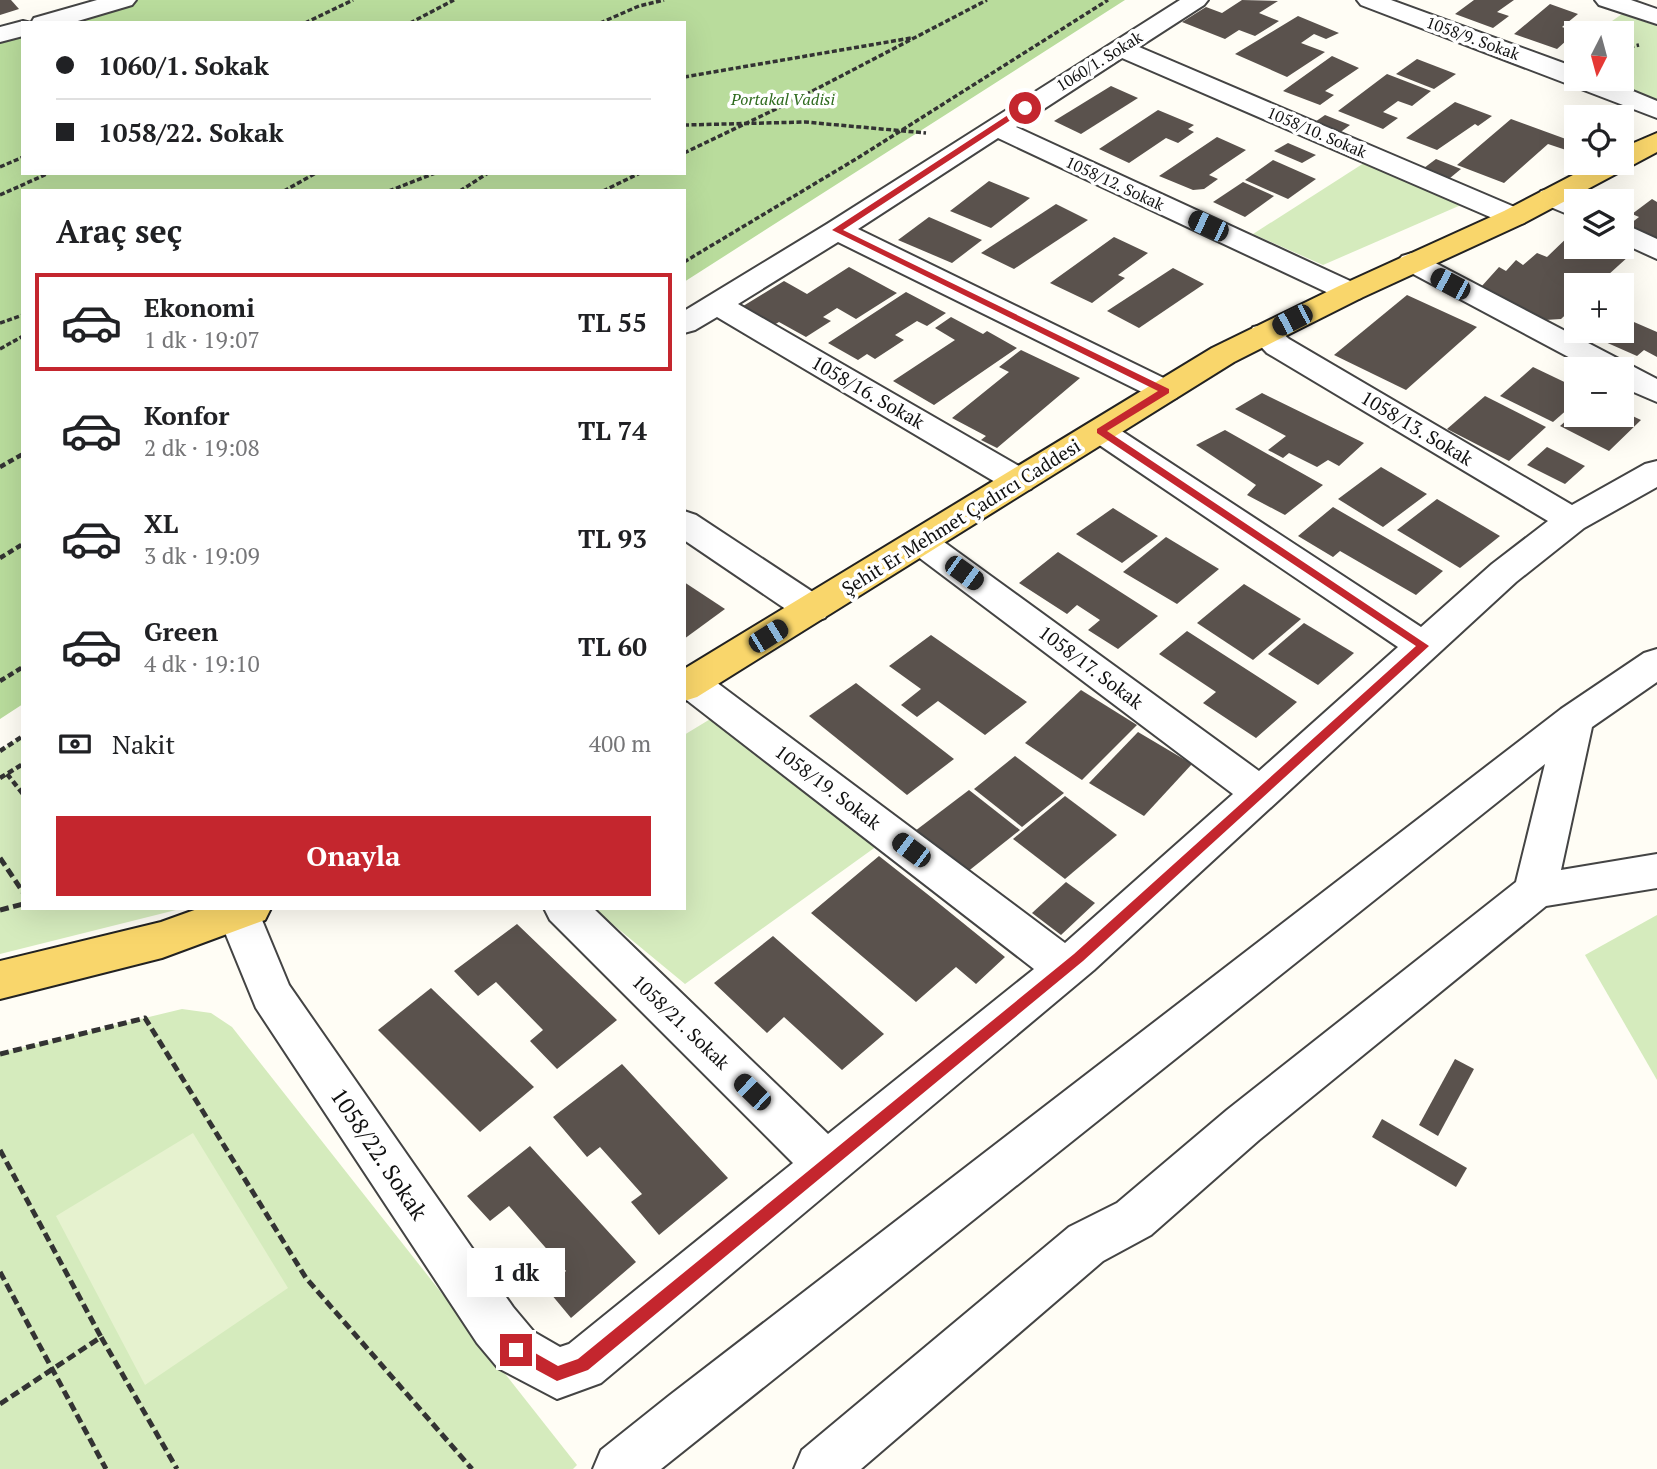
<!DOCTYPE html>
<html lang="tr">
<meta charset="utf-8">
<style>
:root{--surface:#fff;--page:#f6f6f6;--text:#202124;--muted:#757577;--line:#e0e0e0;--accent:#c4262e}
body{margin:0;font-family:"PT Serif",serif;background:var(--page);color:var(--text);height:100vh;display:flex;flex-direction:column;font-size:26px;white-space:nowrap}
*{box-sizing:border-box;margin:0}
p{font-size:23px;color:var(--muted)}
.icon{flex:none;width:38px;height:38px;fill:none;stroke:currentColor;stroke-width:2;stroke-linecap:round;stroke-linejoin:round}
.map{position:relative;flex:1;overflow:hidden}
.sheet{position:absolute;left:21px;top:189px;width:665px;height:721px;display:flex;flex-direction:column;background:var(--surface);border-radius:0px;box-shadow:0 7px 28px #0002}
.sheet>*{flex:none}
.top-card{position:absolute;left:21px;top:21px;width:665px;height:154px;border-radius:0px;box-shadow:0 7px 28px #0002;display:grid;align-content:center;height:154px;padding:0 35px;background:var(--surface)}
.needle{width:46px;rotate:186deg}
.fabs{position:absolute;left:1564px;top:21px;display:grid;gap:14px}
.fabs a{display:grid;place-items:center;width:70px;height:70px;border-radius:0px;background:var(--surface);box-shadow:0 7px 28px #0002;font-size:35px}
.end{position:absolute;width:32px;height:32px;margin:-16px;border:9px solid #c4262e;background:#fff;box-shadow:0 0 0 4px #fff}
.from{border-radius:50%}
.bubble{position:absolute;height:49px;border-radius:0px;background:var(--surface);box-shadow:0 7px 28px #0002;font-size:23px;font-weight:600;line-height:49px;text-align:center}
.car{position:absolute;width:21px;height:42px;margin:-21px -10px;border-radius:9px;box-shadow:0 0 5px 2px #0007;background:linear-gradient(#222 24%,#8ab4d8 0 40%,#222 0 76%,#8ab4d8 0 86%,#222 0)}
.top-card b{display:flex;align-items:center;gap:24px;height:66px;font-size:26px}
.top-card b+b{border-top:2px solid var(--line)}
.top-card i{width:18px;height:18px;background:var(--text)}
ul{padding:0;list-style:none}
li{display:flex;align-items:center;gap:21px;height:98px;margin:0 14px 10px;padding:0 21px;border:4px solid transparent;border-radius:0px}
li div{flex:1}
li b{display:block;font-size:26px}
li em{font-style:normal;font-weight:600}
li.active{border-color:var(--accent)}
li>.icon{width:63px;height:63px;stroke-width:1.5}
h2{padding:0 35px;font-size:32px;line-height:84px}
.pay{display:flex;align-items:center;gap:18px;height:77px;padding:0 35px;font-size:26px}
.pay p{margin-inline-start:auto}
.cta{display:flex;gap:14px;margin-top:auto;padding:14px 35px}
.cta a{flex:1;height:80px;border-radius:0px;background:var(--accent);color:#fff;font-size:28px;font-weight:600;line-height:80px;text-align:center}
.map>svg:first-child{display:block}
</style>
<div class="map">
<svg width="1657" height="1469" viewBox="0 0 1657 1469">
<rect width="100%" height="100%" fill="#fffdf5"/>
<!-- green -->
<g fill="#d5ebbd">
<polygon points="1622,14 1657,26 1657,100 1600,79 1622,79 1622,33 1595,33"/>
<polygon points="1364,163 1461,205 1323,265 1253,234"/>
<polygon points="712,718 877,846 685,984 593,908 684,908 684,735"/>
<polygon points="23,736 23,908 184,908 0,954 0,751"/>
<polygon points="1657,915 1657,1080 1585,955"/>
<polygon points="182,1009 211,1013 232,1027 577,1465 573,1469 0,1469 0,1053"/>
</g>
<!-- forest -->
<polygon fill="#b9dc9c" points="115,0 1125,0 684,282 684,191 23,191 23,704 0,719 0,34 23,27 23,173 684,173 684,23 38,23"/>
<!-- pitch -->
<polygon fill="#e6f2cf" points="193,1133 288,1288 145,1385 56,1216"/>
<!-- building -->
<g fill="#5a524d">
<polygon points="0,0 11,0 19,9 0,15"/>
<polygon points="1242,0 1278,1 1259,13 1279,21 1255,36 1239,30 1225,39 1182,22 1206,7 1222,13"/>
<polygon points="1474,0 1514,0 1497,12 1509,16 1493,28 1455,14"/>
<polygon points="1550,4 1578,14 1562,27 1576,32 1557,49 1514,34"/>
<polygon points="1298,16 1339,33 1326,39 1314,34 1301,43 1325,52 1287,77 1235,54"/>
<polygon points="1332,56 1359,68 1325,91 1334,95 1320,105 1283,91"/>
<polygon points="1417,59 1456,74 1434,89 1396,74"/>
<polygon points="1387,74 1431,91 1412,106 1398,101 1383,112 1398,118 1383,129 1338,111"/>
<polygon points="1111,86 1138,98 1081,134 1054,121"/>
<polygon points="1455,102 1492,116 1478,126 1475,124 1437,150 1406,138"/>
<polygon points="1158,110 1194,125 1188,129 1194,132 1178,143 1166,138 1129,163 1099,149"/>
<polygon points="1325,115 1350,125 1338,134 1312,124"/>
<polygon points="1511,119 1574,142 1566,150 1548,144 1504,183 1457,165"/>
<polygon points="1217,137 1246,150 1209,175 1218,179 1204,189 1193,190 1159,176"/>
<polygon points="1288,143 1316,155 1302,163 1274,151"/>
<polygon points="1436,159 1461,169 1450,178 1424,168"/>
<polygon points="1273,160 1316,179 1288,199 1245,180"/>
<polygon points="989,181 1030,198 991,228 950,211"/>
<polygon points="1243,182 1274,196 1245,217 1213,202"/>
<polygon points="1652,199 1657,202 1657,245 1622,230 1639,217 1632,214"/>
<polygon points="1056,204 1088,220 1014,269 981,253"/>
<polygon points="929,217 982,240 952,263 898,240"/>
<polygon points="1573,232 1577,234 1577,247 1607,247 1629,256 1597,285 1577,285 1577,304 1561,319 1545,320 1488,294 1481,287 1499,267 1506,271 1516,260 1523,265 1537,253 1547,257"/>
<polygon points="1114,237 1148,253 1118,275 1125,278 1092,303 1050,283"/>
<polygon points="849,267 897,293 856,319 837,308 823,317 831,321 806,337 779,322 767,329 735,311 784,281 807,294"/>
<polygon points="1173,268 1204,284 1139,328 1107,311"/>
<polygon points="906,292 946,313 927,326 917,321 895,335 904,340 875,359 867,354 858,360 828,343"/>
<polygon points="1407,295 1477,327 1406,390 1334,355"/>
<polygon points="951,317 983,334 987,331 1017,348 934,405 893,381 955,340 935,328"/>
<polygon points="1627,319 1657,332 1657,357 1644,350 1637,356 1603,341 1614,331 1622,331 1622,324"/>
<polygon points="1021,350 1080,378 997,448 981,440 986,436 952,418 1009,372 999,367"/>
<polygon points="1533,367 1577,388 1577,401 1553,422 1500,396"/>
<polygon points="1262,393 1364,443 1339,466 1328,460 1317,467 1289,453 1283,458 1268,450 1286,436 1235,409"/>
<polygon points="1485,396 1546,427 1509,461 1447,429"/>
<polygon points="1577,411 1577,415 1622,415 1622,411 1641,420 1609,451 1560,426"/>
<polygon points="1225,430 1323,485 1285,515 1247,495 1256,485 1196,445"/>
<polygon points="1547,447 1585,466 1565,484 1527,465"/>
<polygon points="1381,467 1427,494 1383,527 1338,499"/>
<polygon points="1437,499 1500,536 1460,568 1397,530"/>
<polygon points="1333,507 1433,565 1443,571 1416,595 1340,551 1333,557 1298,536"/>
<polygon points="1113,508 1158,536 1122,563 1076,534"/>
<polygon points="1166,537 1219,569 1177,604 1123,572"/>
<polygon points="1058,552 1158,616 1118,649 1088,630 1100,620 1077,605 1067,614 1019,583"/>
<polygon points="684,582 725,609 684,639"/>
<polygon points="1244,584 1301,619 1253,660 1197,623"/>
<polygon points="1304,623 1354,653 1318,685 1268,654"/>
<polygon points="1187,631 1297,702 1256,738 1203,703 1216,692 1159,654"/>
<polygon points="931,635 1027,702 985,735 938,701 917,717 901,705 921,689 889,666"/>
<polygon points="856,683 954,759 907,795 809,716"/>
<polygon points="1081,690 1137,725 1082,780 1025,743"/>
<polygon points="1138,732 1192,764 1144,816 1089,783"/>
<polygon points="1015,756 1064,793 1022,827 974,789"/>
<polygon points="969,790 1020,830 966,873 915,831"/>
<polygon points="1065,796 1117,835 1065,879 1013,839"/>
<polygon points="879,856 931,897 1005,957 976,984 956,967 916,1002 811,913"/>
<polygon points="1066,882 1095,903 1061,935 1032,913"/>
<polygon points="517,924 617,1020 557,1069 530,1041 543,1030 496,982 478,996 454,971"/>
<polygon points="773,936 884,1034 842,1070 784,1017 767,1033 714,983"/>
<polygon points="431,988 534,1087 480,1132 378,1030"/>
<polygon points="1455,1059 1474,1069 1438,1136 1419,1125"/>
<polygon points="622,1064 728,1178 659,1235 631,1202 642,1194 600,1147 587,1157 553,1117"/>
<polygon points="1382,1119 1467,1168 1456,1187 1372,1137"/>
<polygon points="530,1146 636,1262 571,1318 546,1288 566,1271 509,1206 490,1221 467,1196"/>
</g>
<g fill="none" stroke-linecap="round" stroke-linejoin="round">
<defs>
<g id="minor">
<polygon points="97,0 136,0 132,5 71,23 23,23 23,36 0,42 0,27 23,21 31,23 34,18"/>
<polygon points="1180,0 1208,0 1204,5 1139,47 1524,211 1528,217 1524,223 1514,225 1504,223 1122,58 1016,127 1361,286 1365,292 1361,298 1350,301 1339,298 998,138 858,229 1176,384 1181,391 1176,398 1165,401 1154,398 838,242 738,304 1031,473 1036,481 1031,489 1019,492 1007,489 717,317 695,330 684,333 684,311 827,224"/>
<polygon points="1357,0 1391,0 1577,68 1577,79 1604,79 1657,101 1657,118 1361,5"/>
<polygon points="1595,0 1631,0 1657,9 1657,24 1599,5"/>
<polygon points="1551,189 1581,201 1577,201 1577,218 1541,203 1537,197 1541,191"/>
<polygon points="1622,223 1657,239 1657,259 1622,243"/>
<polygon points="1412,253 1422,256 1657,379 1657,402 1622,387 1622,369 1591,369 1402,268 1397,262 1402,256"/>
<polygon points="1264,325 1275,327 1289,339 1572,505 1645,464 1657,461 1657,487 1584,528 1516,582 1094,970 601,1383 557,1399 498,1368 477,1343 256,1008 215,908 257,908 289,985 513,1307 534,1332 560,1347 569,1344 793,1163 550,920 544,908 593,908 828,1134 1034,969 684,698 684,671 691,669 704,673 1065,943 1233,794 909,550 904,542 909,534 921,530 933,534 1259,771 1398,647 1089,438 1084,431 1089,424 1100,420 1111,424 1421,627 1492,564 1548,521 1267,353 1249,334 1253,327"/>
<polygon points="684,511 696,515 825,600 830,609 825,618 812,622 799,618 684,540"/>
<polygon points="1657,649 1657,682 1592,727 1561,870 1657,854 1657,888 1546,906 1259,1140 1151,1235 1103,1261 861,1469 794,1469 802,1450 1069,1227 1117,1203 1227,1110 1516,882 1545,764 661,1469 593,1469 601,1450 670,1395 1561,709 1644,653"/>
</g>
<g id="major">
<polygon points="1657,133 1657,152 1524,223 1361,298 1234,362 697,697 684,701 684,669 1212,348 1339,286 1504,211 1596,163 1622,163 1622,148"/>
<polygon points="200,908 271,908 265,920 162,958 0,999 0,961 161,922"/>
</g>
</defs>
<!-- minor casing -->
<use href="#minor" stroke="#444" stroke-width="4"/>
<!-- major casing -->
<use href="#major" stroke="#222" stroke-width="4"/>
<!-- path-far2 -->
<g stroke="#333" stroke-width="3.5" stroke-dasharray="5 2.5" stroke-linecap="butt">
<polyline points="305,23 353,0"/>
<polyline points="410,23 454,0"/>
<polyline points="600,23 639,6 664,0"/>
<polyline points="1622,49 1639,45"/>
<polyline points="684,77 911,38"/>
<polyline points="684,125 805,122 926,133"/>
<polyline points="684,153 799,98 987,0"/>
<polyline points="0,167 23,157"/>
<polyline points="284,191 316,173"/>
<polyline points="389,191 435,173"/>
<polyline points="460,191 488,173"/>
<polyline points="603,191 640,173"/>
<polyline points="0,195 49,173"/>
<polyline points="684,262 856,159 1108,0"/>
<polyline points="0,323 23,315"/>
<polyline points="0,349 23,336"/>
</g>
<!-- path-far1 -->
<g stroke="#333" stroke-width="4.5" stroke-dasharray="6 3.5" stroke-linecap="butt">
<polyline points="0,467 23,454"/>
<polyline points="0,558 23,544"/>
<polyline points="0,681 23,667"/>
<polyline points="0,751 23,736"/>
<polyline points="7,774 23,794"/>
<polyline points="0,778 23,764"/>
</g>
<!-- path -->
<g stroke="#333" stroke-width="5" stroke-dasharray="9 4.5" stroke-linecap="butt">
<polyline points="0,858 23,892"/>
<polyline points="0,910 23,904"/>
<polyline points="0,1054 145,1018 306,1278 472,1469"/>
<polyline points="0,1150 101,1337"/>
<polyline points="0,1272 106,1469"/>
<polyline points="0,1404 101,1337 177,1469"/>
</g>
<!-- minor -->
<use href="#minor" fill="#fff" fill-rule="evenodd"/>
<!-- major -->
<use href="#major" fill="#f9d66b" fill-rule="evenodd"/>
</g>
<!-- route -->
<polygon fill="#c4262e" points="1022,106 1029,108 843,230 1169,389 1169,393 1107,431 1429,646 1083,961 588,1370 557,1381 511,1356 509,1350 511,1345 516,1343 521,1345 558,1366 578,1359 1074,954 1416,646 1097,433 1097,429 1158,391 832,230"/>
<g text-anchor="middle" stroke-width="7" stroke-linejoin="round" paint-order="stroke">
<!-- far-street labels -->
<g font-size="16" fill="#111" stroke="#fff">
<text transform="translate(1473 38) rotate(20)" y="6">1058/9. Sokak</text>
<text transform="translate(1099 61) rotate(-32)" y="6">1060/1. Sokak</text>
<text transform="translate(1317 132) rotate(23)" y="6">1058/10. Sokak</text>
<text transform="translate(1115 183) rotate(25)" y="6">1058/12. Sokak</text>
</g>
<!-- far-park labels -->
<g font-size="16" font-style="italic" fill="#2f6b1f" stroke="#fff">
<text x="783" y="105">Portakal Vadisi</text>
</g>
<!-- street labels -->
<g font-size="19" fill="#111" stroke="#fff">
<text transform="translate(868 392) rotate(30)" y="7">1058/16. Sokak</text>
<text transform="translate(1417 428) rotate(31)" y="7">1058/13. Sokak</text>
<text transform="translate(961 517) rotate(-32)" y="7">Şehit Er Mehmet Çadırcı Caddesi</text>
<text transform="translate(1091 667) rotate(37)" y="7">1058/17. Sokak</text>
<text transform="translate(828 787) rotate(37)" y="7">1058/19. Sokak</text>
<text transform="translate(681 1022) rotate(44)" y="7">1058/21. Sokak</text>
</g>
<!-- near-street labels -->
<g font-size="23" fill="#111" stroke="#fff">
<text transform="translate(379 1154) rotate(56)" y="8">1058/22. Sokak</text>
</g>
</g>
</svg>
<div class="fabs">
<a><svg class="needle" viewBox="-14 -14 28 28"><path d="M0-13l5 13h-10z" fill="#e53935"/><path d="M0 13l5-13h-10z" fill="#757577"/></svg></a>
<a><svg class="icon" aria-label="locate" viewBox="0 0 24 24"><circle cx="12" cy="12" r="6"/><path d="M12 2v4M12 18v4M2 12h4M18 12h4"/></svg></a>
<a><svg class="icon" aria-label="layers" viewBox="0 0 24 24"><path d="M12 4l9 5-9 5-9-5zM3 14l9 5 9-5"/></svg></a>
<a>+</a>
<a>−</a>
</div>
<i class="end from" style="left:1025px;top:108px"></i>
<i class="end" style="left:516px;top:1350px"></i>
<div class="bubble" style="left:467px;top:1248px;width:98px">1 dk</div>
<i class="car" style="left:1208px;top:226px;rotate:295deg"></i>
<i class="car" style="left:1450px;top:284px;rotate:298deg"></i>
<i class="car" style="left:1292px;top:320px;rotate:243deg"></i>
<i class="car" style="left:964px;top:573px;rotate:126deg"></i>
<i class="car" style="left:768px;top:636px;rotate:58deg"></i>
<i class="car" style="left:911px;top:850px;rotate:307deg"></i>
<i class="car" style="left:752px;top:1092px;rotate:314deg"></i>
<div class="top-card">
<b><i class="from"></i>1060/1. Sokak</b>
<b><i></i>1058/22. Sokak</b>
</div>
<section class="sheet">
<h2>Araç seç</h2>
<ul>
<li class="active"><svg class="icon" aria-label="car" viewBox="0 0 24 24"><path d="M5 17H2v-5l4-1 3-4h7l3 4 3 1v5h-3M9 17h6M6 11h13"/><circle cx="7" cy="17" r="2"/><circle cx="17" cy="17" r="2"/></svg><div><b>Ekonomi</b><p>1 dk · 19:07</p></div><em>TL 55</em></li>
<li><svg class="icon" aria-label="car" viewBox="0 0 24 24"><path d="M5 17H2v-5l4-1 3-4h7l3 4 3 1v5h-3M9 17h6M6 11h13"/><circle cx="7" cy="17" r="2"/><circle cx="17" cy="17" r="2"/></svg><div><b>Konfor</b><p>2 dk · 19:08</p></div><em>TL 74</em></li>
<li><svg class="icon" aria-label="car" viewBox="0 0 24 24"><path d="M5 17H2v-5l4-1 3-4h7l3 4 3 1v5h-3M9 17h6M6 11h13"/><circle cx="7" cy="17" r="2"/><circle cx="17" cy="17" r="2"/></svg><div><b>XL</b><p>3 dk · 19:09</p></div><em>TL 93</em></li>
<li><svg class="icon" aria-label="car" viewBox="0 0 24 24"><path d="M5 17H2v-5l4-1 3-4h7l3 4 3 1v5h-3M9 17h6M6 11h13"/><circle cx="7" cy="17" r="2"/><circle cx="17" cy="17" r="2"/></svg><div><b>Green</b><p>4 dk · 19:10</p></div><em>TL 60</em></li>
</ul>
<div class="pay"><svg class="icon" aria-label="cash" viewBox="0 0 24 24"><path d="M3 7h18v10H3z"/><circle cx="12" cy="12" r="2"/></svg>Nakit<p>400 m</p></div>
<div class="cta"><a>Onayla</a></div>
</section>
</div>
